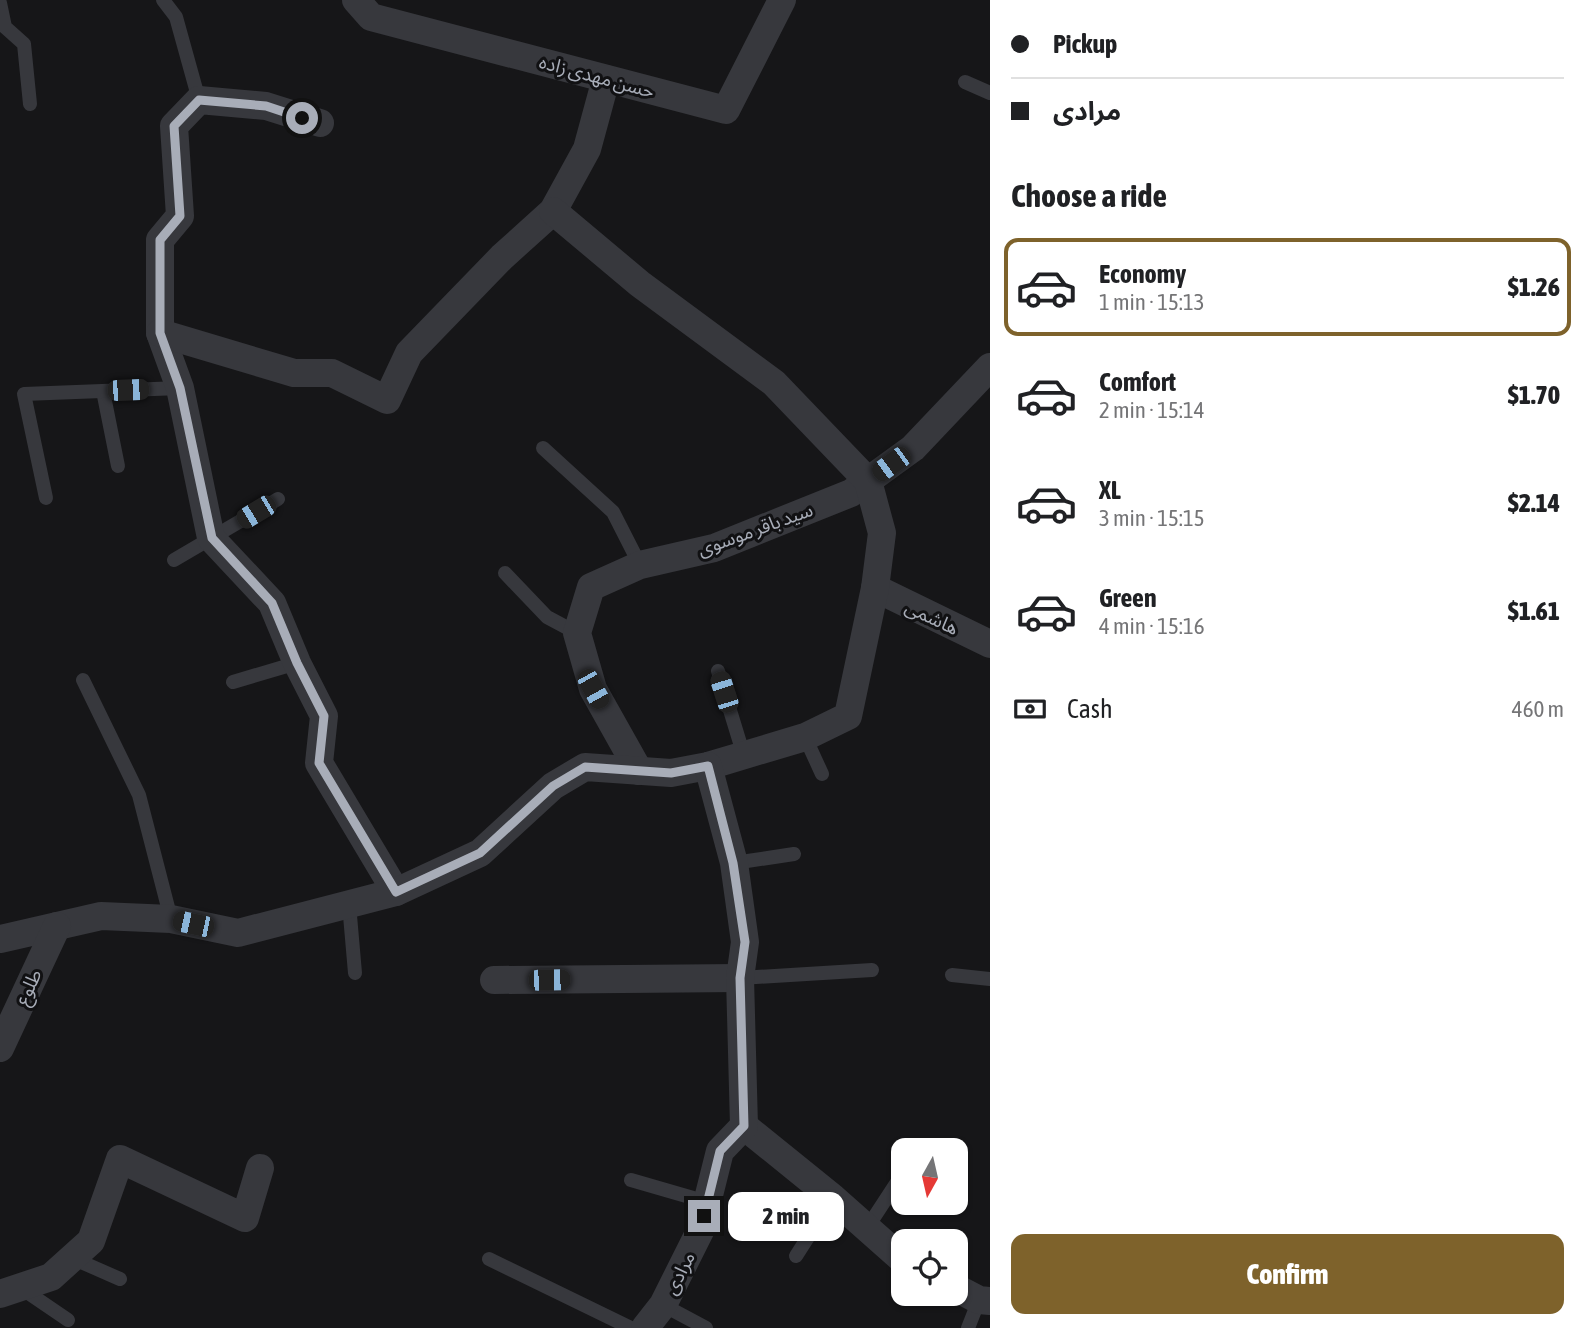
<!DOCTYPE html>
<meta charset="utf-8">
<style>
:root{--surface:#fff;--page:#f2f2f2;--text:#202124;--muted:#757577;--line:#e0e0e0;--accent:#7e622b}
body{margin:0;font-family:"Asap Condensed","Noto Sans Arabic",sans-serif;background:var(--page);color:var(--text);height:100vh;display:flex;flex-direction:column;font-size:26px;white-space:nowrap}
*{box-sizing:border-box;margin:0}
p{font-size:23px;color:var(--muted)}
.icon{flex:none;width:38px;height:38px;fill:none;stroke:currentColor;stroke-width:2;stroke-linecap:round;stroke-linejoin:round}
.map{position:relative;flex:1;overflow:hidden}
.sheet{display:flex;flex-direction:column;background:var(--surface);width:595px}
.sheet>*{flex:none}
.hud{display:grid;align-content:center;height:154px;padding:0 21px;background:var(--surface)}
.needle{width:46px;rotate:188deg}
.tools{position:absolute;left:891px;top:1138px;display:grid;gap:14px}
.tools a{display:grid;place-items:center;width:77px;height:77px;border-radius:14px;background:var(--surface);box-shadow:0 2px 5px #0004;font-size:35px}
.end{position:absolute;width:32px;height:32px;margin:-16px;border:9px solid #a8adb8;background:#111;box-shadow:0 0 0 4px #111}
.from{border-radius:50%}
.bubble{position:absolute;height:49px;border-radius:14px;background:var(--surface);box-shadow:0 2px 5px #0004;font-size:23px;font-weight:800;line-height:49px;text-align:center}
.car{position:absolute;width:21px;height:42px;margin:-21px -10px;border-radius:9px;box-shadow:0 0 5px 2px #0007;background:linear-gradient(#222 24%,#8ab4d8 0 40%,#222 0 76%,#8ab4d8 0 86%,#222 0)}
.hud b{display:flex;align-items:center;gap:24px;height:66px;font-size:26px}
.hud b+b{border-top:2px solid var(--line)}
.hud i{width:18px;height:18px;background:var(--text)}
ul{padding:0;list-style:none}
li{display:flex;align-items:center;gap:21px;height:98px;margin:0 14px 10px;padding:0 7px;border:4px solid transparent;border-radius:14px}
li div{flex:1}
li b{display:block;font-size:26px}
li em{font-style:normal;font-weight:800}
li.active{border-color:var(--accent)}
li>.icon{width:63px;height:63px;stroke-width:1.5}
h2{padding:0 21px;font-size:32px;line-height:84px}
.pay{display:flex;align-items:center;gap:18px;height:77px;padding:0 21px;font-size:26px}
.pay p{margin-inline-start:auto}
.primary-button{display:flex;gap:14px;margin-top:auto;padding:14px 21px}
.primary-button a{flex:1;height:80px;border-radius:14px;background:var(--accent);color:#fff;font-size:28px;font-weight:800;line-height:80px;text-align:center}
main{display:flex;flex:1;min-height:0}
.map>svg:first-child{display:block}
</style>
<main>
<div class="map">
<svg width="990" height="1328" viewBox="0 0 990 1328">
<rect width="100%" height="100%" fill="#161618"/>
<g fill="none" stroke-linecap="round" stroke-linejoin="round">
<!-- service -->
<g stroke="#37383d" stroke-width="14">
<polyline points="163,0 176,17 199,100"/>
<polyline points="0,3 5,27 24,44 30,104"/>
<polyline points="965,82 990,93"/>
<polyline points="103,391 118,466"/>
<polyline points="543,448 613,512 640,565"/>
<polyline points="46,498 24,394 180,388"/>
<polyline points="174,560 278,499"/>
<polyline points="505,573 547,617 577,633"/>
<polyline points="718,671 744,756"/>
<polyline points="83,680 139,795 171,919"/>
<polyline points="233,682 297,663"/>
<polyline points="805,737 822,774"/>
<polyline points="734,863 794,854"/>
<polyline points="349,904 355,973"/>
<polyline points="952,975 990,979"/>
<polyline points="740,978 872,970"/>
<polyline points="631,1180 707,1202"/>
<polyline points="867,1228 903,1173"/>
<polyline points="796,1256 833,1198"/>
<polyline points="72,1258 120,1279"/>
<polyline points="489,1259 631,1328"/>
<polyline points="21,1288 68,1320"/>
<polyline points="663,1305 706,1328"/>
<polyline points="968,1328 979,1300"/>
</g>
<!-- minor -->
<g stroke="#37383d" stroke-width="28">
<polyline points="356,0 371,17 726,110 782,0"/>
<polyline points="320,123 266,106 199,100 174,126 180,216 160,240 160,333 180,388 211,538 272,603 297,663 324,716 319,763 396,892"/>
<polyline points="160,333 294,373 332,373 387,400 409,353 502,257 553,211 587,149 606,79"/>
<polyline points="875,588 990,644"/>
<polyline points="639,771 593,689 577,633 591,587 640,565 714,548 851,493 913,448 990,367"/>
<polyline points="0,939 101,916 171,919 238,933 396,892 480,853 553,786 585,767 671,773 708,766 805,737 848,716 875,588 882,533 868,481 774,383 640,284 553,211"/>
<polyline points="494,980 740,978"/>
<polyline points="0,1048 57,926"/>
<polyline points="744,1126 833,1198 903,1260"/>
<polyline points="956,1288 979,1300 990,1301"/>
<polyline points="0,1294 51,1277 91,1241 120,1159 245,1218 260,1168"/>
<polyline points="645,1328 663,1305 700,1231 720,1151 744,1126 740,978 745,942 734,863 708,766"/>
</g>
</g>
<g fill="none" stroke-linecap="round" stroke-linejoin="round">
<!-- route -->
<polyline stroke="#a8adb8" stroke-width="9" points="302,118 266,106 199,100 174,126 180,216 160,240 160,333 180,388 212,538 272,603 297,663 324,716 319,763 396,892 480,853 553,786 585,767 671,773 708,766 733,863 745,942 740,978 744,1126 720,1151 704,1216"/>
</g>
<g text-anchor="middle" stroke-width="6" stroke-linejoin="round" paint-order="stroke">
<!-- street labels -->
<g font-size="19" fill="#a8adb8" stroke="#111113">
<text transform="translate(597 76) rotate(15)" y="7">حسن مهدی زاده</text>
<text transform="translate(755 529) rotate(-20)" y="7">سید باقر موسوی</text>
<text transform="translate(932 617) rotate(25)" y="7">هاشمی</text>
<text transform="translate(28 987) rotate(-65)" y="7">طلوع</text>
<text transform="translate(679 1273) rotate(-63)" y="7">مرادی</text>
</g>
</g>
</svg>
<div class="tools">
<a><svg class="needle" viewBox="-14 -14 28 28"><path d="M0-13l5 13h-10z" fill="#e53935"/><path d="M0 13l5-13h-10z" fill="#757577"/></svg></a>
<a><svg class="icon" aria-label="locate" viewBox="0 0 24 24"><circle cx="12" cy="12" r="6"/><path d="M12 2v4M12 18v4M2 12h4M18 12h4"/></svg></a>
</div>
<i class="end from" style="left:302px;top:118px"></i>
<i class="end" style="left:704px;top:1216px"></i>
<div class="bubble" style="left:728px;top:1192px;width:116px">2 min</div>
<i class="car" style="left:128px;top:390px;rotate:88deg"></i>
<i class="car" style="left:891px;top:464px;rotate:234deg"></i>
<i class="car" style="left:256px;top:512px;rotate:239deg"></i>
<i class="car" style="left:593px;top:689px;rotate:151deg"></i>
<i class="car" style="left:724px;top:692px;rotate:342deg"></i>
<i class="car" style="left:193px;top:924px;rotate:282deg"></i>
<i class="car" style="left:549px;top:980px;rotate:89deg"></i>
</div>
<section class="sheet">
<div class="hud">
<b><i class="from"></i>Pickup</b>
<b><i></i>مرادی</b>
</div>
<h2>Choose a ride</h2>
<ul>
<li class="active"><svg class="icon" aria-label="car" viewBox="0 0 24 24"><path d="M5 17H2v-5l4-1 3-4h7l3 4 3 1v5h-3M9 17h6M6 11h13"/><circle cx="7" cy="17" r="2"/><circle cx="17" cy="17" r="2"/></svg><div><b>Economy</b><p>1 min · 15:13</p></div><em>$1.26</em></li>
<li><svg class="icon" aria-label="car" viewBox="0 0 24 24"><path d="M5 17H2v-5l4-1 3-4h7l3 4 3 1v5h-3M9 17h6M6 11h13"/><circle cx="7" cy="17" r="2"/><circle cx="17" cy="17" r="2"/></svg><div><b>Comfort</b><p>2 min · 15:14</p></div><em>$1.70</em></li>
<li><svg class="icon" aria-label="car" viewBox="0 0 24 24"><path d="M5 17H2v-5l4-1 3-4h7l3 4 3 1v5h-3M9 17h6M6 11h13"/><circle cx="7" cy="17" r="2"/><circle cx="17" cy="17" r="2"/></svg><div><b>XL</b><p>3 min · 15:15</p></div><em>$2.14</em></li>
<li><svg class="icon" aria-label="car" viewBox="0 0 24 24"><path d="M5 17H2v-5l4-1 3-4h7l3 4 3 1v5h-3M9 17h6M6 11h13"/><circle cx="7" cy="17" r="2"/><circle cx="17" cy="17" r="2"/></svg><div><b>Green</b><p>4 min · 15:16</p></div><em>$1.61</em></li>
</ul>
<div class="pay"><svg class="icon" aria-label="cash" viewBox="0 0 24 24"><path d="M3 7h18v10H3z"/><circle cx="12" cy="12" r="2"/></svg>Cash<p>460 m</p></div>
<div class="primary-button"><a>Confirm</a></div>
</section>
</main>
